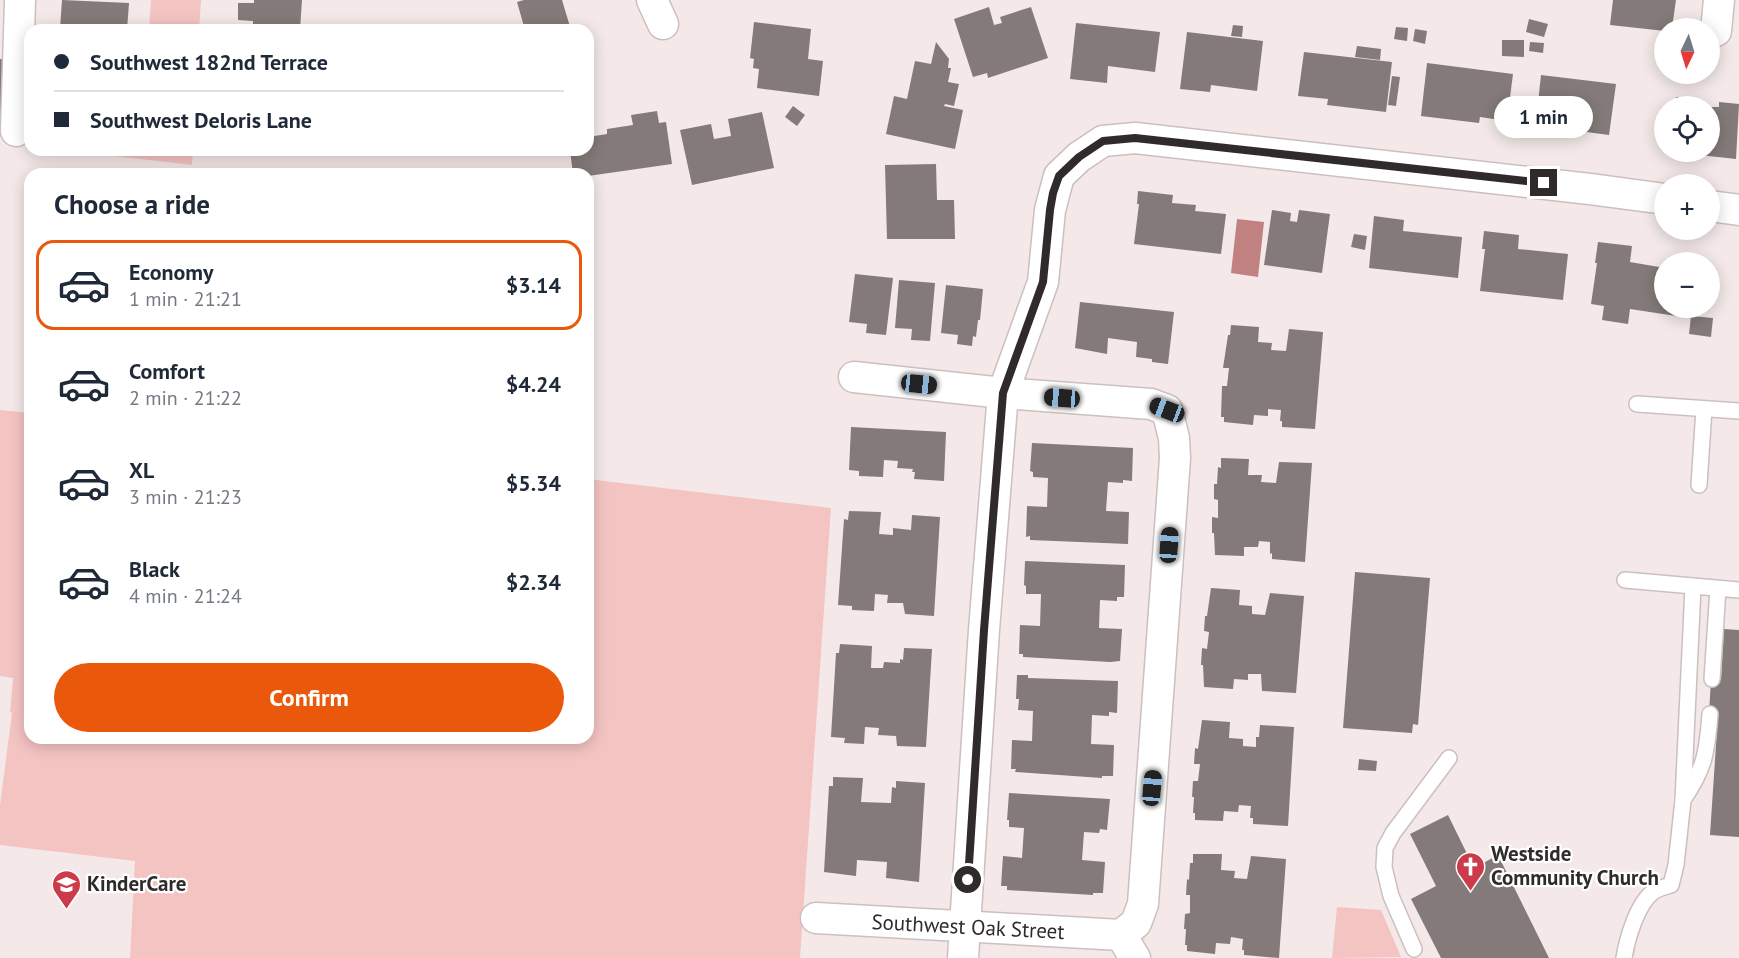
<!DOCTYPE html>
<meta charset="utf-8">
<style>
:root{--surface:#fff;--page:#f2f2f3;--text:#1f2937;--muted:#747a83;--line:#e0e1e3;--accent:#ea580c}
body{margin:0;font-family:"PT Sans",sans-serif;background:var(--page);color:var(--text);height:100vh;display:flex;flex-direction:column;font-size:22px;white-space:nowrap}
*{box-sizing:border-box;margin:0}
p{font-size:20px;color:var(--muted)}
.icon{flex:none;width:33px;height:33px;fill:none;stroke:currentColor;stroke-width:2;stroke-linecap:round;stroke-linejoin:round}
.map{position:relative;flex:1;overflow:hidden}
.sheet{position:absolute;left:24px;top:168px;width:570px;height:576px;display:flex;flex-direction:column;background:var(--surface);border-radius:18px;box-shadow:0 3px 15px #0003}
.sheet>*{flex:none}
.hud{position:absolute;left:24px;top:24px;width:570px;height:132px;border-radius:18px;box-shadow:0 3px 15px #0003;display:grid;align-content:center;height:132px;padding:0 30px;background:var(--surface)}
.needle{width:39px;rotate:184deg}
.buttons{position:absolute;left:1654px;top:18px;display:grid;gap:12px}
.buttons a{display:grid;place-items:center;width:66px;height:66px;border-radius:50%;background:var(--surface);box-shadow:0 3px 15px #0003;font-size:30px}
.end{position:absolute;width:27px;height:27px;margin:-14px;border:8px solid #302b2b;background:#fff;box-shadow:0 0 0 3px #fff}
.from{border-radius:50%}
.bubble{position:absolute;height:42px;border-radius:21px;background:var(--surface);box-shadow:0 3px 15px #0003;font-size:20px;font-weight:800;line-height:42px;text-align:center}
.car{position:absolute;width:18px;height:36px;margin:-18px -9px;border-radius:8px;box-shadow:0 0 4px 2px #0007;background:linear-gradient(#222 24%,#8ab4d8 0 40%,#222 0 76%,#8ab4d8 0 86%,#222 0)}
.hud b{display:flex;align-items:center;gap:21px;height:57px;font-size:22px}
.hud b+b{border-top:2px solid var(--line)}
.hud i{width:15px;height:15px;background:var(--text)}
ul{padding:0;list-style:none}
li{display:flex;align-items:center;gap:18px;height:90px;margin:0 12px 9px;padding:0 18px;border:3px solid transparent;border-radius:18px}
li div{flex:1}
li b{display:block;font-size:22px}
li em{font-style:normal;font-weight:800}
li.current{border-color:var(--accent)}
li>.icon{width:54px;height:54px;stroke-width:1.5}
h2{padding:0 30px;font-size:27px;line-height:72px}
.button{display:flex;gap:12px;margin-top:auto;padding:12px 30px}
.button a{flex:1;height:69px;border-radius:36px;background:var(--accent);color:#fff;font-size:24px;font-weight:800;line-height:69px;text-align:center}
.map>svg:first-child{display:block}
</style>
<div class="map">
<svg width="1739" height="958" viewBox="0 0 1739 958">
<rect width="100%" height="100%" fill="#f4e9e8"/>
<!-- green -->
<g fill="#f4c4c3">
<polygon points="151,0 201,0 199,30 149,30"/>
<polygon points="62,150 193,150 192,165"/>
<polygon points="0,410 30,413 30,738 588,738 588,479 831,508 800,958 130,958 135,861 0,845 0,805 12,713 10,712 13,678 0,676"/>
<polygon points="1337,907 1381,910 1401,957 1332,958"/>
</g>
<!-- water -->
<polygon fill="#c18180" points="1237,219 1264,222 1258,277 1231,273"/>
<!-- building -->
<g fill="#847a7a">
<polygon points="62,0 129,3 127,30 60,29"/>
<polygon points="254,0 302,0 300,30 253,30 253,21 238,20 238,3 254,3"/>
<polygon points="524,0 562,0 571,30 525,30 517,2"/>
<polygon points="1613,0 1676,0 1672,28 1665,28 1665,31 1610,25"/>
<polygon points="989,7 994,25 1002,23 1000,17 1031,7 1048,58 988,78 987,73 973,77 954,19"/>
<polygon points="1529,19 1548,24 1544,37 1526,32"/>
<polygon points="754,22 811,29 808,59 823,61 819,96 757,88 759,69 753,68 754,59 750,58"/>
<polygon points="1076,23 1160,32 1155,72 1108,66 1107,83 1070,79"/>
<polygon points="1233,25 1243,26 1242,37 1231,36"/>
<polygon points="1396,27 1408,28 1407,41 1394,39"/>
<polygon points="1415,29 1427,31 1425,44 1413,41"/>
<polygon points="1187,32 1263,41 1257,91 1211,85 1210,92 1180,89"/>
<polygon points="1502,40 1524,40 1524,57 1502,56"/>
<polygon points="936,42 949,59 948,68 951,68 948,82 959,84 954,106 945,104 944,106 963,110 955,149 886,134 894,96 907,99 915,61 931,64"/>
<polygon points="1530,42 1544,43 1543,53 1529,51"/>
<polygon points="1357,46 1381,49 1380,60 1355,57"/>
<polygon points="1304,52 1392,62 1386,112 1327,105 1328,99 1298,96"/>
<polygon points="0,59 10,60 6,126 0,125"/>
<polygon points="1427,63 1513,74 1507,121 1480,117 1479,123 1421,116"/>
<polygon points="1541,75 1616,84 1609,135 1571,130 1570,135 1535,130"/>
<polygon points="1392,76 1400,77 1396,106 1388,105"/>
<polygon points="1676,97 1703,100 1703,106 1675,106"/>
<polygon points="1719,102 1739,104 1736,159 1681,153 1681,152 1710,152 1710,107 1719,107"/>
<polygon points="793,106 805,115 797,126 785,117"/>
<polygon points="657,111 659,123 666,122 672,164 588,176 588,174 573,174 570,150 588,150 588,137 607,134 607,129 633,125 631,115"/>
<polygon points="762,112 774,168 692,185 680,130 711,124 714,139 731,136 728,119"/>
<polygon points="936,164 937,200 954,200 955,239 887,239 885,165"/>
<polygon points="1138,191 1173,195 1172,203 1196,205 1195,211 1226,214 1221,254 1134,244 1139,204 1137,204"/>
<polygon points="1272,210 1291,213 1290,221 1297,222 1299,210 1330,214 1322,273 1264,265"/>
<polygon points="1374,216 1404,220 1403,231 1462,237 1458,278 1369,268"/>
<polygon points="1484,231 1519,235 1518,249 1568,254 1563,300 1480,291 1485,249 1482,249"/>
<polygon points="1354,234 1367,236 1365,250 1351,247"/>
<polygon points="1598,242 1632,246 1630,262 1665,268 1665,308 1677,308 1676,316 1630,309 1628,324 1602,320 1604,306 1591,304 1597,263 1595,263"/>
<polygon points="855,274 893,278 886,335 866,333 867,324 849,322"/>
<polygon points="899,280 935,283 930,341 911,340 912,329 895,328"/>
<polygon points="946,285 983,289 980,320 978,320 976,337 973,336 972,346 957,344 958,335 941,333"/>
<polygon points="1080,302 1174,312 1168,364 1152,362 1152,359 1136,357 1137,342 1108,338 1107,354 1075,348"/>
<polygon points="1691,316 1713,318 1711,337 1689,334"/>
<polygon points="1231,325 1259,327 1258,342 1272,343 1271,350 1286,351 1289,329 1323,332 1315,429 1282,427 1282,421 1280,421 1281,410 1268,409 1268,416 1254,415 1253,425 1224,422 1224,417 1221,417 1222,386 1227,386 1229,368 1223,368 1228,335 1230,335"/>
<polygon points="851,427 946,432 944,481 914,479 915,472 912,472 913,469 897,468 898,461 884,460 883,477 859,476 859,471 849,470"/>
<polygon points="1032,443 1133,448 1132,481 1123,480 1123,483 1108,482 1106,511 1129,512 1128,544 1030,540 1030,536 1026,537 1027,506 1047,507 1048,478 1033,477 1033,472 1030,471"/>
<polygon points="1221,458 1249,459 1248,475 1262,475 1261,482 1276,483 1279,462 1312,463 1305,562 1272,559 1272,553 1270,554 1270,542 1259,541 1258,547 1244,547 1244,556 1215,555 1214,533 1212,533 1212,517 1218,518 1218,500 1214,499 1214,484 1217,484 1218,467 1221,468"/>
<polygon points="849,511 881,512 879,534 893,535 893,528 911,530 912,515 940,517 934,616 905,614 903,603 887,603 888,595 875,594 874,611 852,610 852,606 838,605 844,519 848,520"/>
<polygon points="1025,561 1125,565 1124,597 1117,597 1117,601 1100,600 1099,628 1122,629 1120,661 1110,662 1023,657 1023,654 1019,654 1020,625 1040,626 1041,594 1026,594 1026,586 1024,585"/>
<polygon points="1355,572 1430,578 1418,725 1413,724 1412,733 1343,728"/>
<polygon points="1211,588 1240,590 1239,605 1252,606 1252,614 1265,615 1270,593 1304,596 1296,693 1262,691 1261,674 1248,674 1248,680 1234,679 1233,689 1204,687 1203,665 1201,665 1202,648 1207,649 1209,632 1204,631 1205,616 1207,616"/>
<polygon points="1724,629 1739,630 1739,837 1710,835 1718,715 1709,714 1711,679 1721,680"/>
<polygon points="840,644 872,646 871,668 883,668 884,662 900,663 900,659 903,660 904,648 932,649 926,747 897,746 896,736 878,735 879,728 865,727 864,744 844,743 845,738 831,737 836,653 839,653"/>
<polygon points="1017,675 1028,675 1028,678 1118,681 1117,713 1109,712 1109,716 1092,715 1091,744 1114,745 1113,776 1102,776 1102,778 1015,772 1016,769 1011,769 1012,740 1032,741 1033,711 1018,710 1019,699 1016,699"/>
<polygon points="1202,720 1230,722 1229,738 1243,739 1243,746 1256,747 1256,737 1259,737 1260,725 1294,727 1288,826 1253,824 1253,818 1250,818 1251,806 1239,805 1238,812 1224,811 1223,821 1195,820 1195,813 1193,813 1194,797 1192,797 1193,781 1198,781 1200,764 1194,764 1195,748 1198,749"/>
<polygon points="1359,759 1377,761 1376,771 1358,770"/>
<polygon points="833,777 863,778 861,802 891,803 892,787 896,788 896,781 925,783 919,882 886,878 887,862 857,860 856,876 824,872 829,786 833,786"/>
<polygon points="1009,793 1110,799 1107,830 1100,829 1099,833 1084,832 1082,860 1105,862 1103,893 1093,893 1093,895 1007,890 1007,886 1001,886 1003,856 1022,858 1024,828 1009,827 1009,820 1007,820"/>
<polygon points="1448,815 1474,868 1498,855 1549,958 1441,958 1411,899 1436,886 1410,834"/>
<polygon points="1193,854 1222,854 1221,870 1235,871 1234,878 1247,879 1251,856 1286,859 1279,958 1244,955 1244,950 1242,950 1243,939 1231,937 1230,944 1216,943 1215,954 1187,951 1187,945 1185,945 1186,929 1184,929 1185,914 1190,913 1190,895 1186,895 1187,879 1189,880 1190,863 1193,863"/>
</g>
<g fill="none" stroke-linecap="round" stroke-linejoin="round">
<defs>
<g id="lane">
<polyline points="1637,404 1739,411"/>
<polyline points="1699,485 1704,409"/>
<polyline points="1625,580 1739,590"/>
<polyline points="1712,679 1718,589"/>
<path d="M1683,800C1705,768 1707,752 1710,714"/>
<polyline points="1414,949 1391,896 1384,867 1385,848 1393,833 1449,758"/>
<path d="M1624,958C1627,939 1637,904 1653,892C1658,888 1665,887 1671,885L1676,865L1683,800L1693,587"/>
</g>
<g id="street">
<polyline points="652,0 663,24"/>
<polyline points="1716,31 1719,0"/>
<polyline points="16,131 20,0"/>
<polyline points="1710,206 1739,210"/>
<polyline points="854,377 1003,393 1151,404 1167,410 1174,438 1175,458 1143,904 1136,923 1121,935 1135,958"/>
<polyline points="816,918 1121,935"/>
<polyline points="963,958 984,630 1003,393 1043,282 1050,210 1059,176 1079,157 1103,141 1135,138 1590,189 1665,199"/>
</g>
</defs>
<!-- lane casing -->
<use href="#lane" stroke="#cbc0bf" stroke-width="18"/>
<!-- street casing -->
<use href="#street" stroke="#cbc0bf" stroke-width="33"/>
<!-- lane -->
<use href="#lane" stroke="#fff" stroke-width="15"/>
<!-- street -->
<use href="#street" stroke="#fff" stroke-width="30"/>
</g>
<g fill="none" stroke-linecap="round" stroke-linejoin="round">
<!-- route -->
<polyline stroke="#302b2b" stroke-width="8" points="968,880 984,630 1003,393 1043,282 1050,210 1053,193 1059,176 1079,157 1103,141 1135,138 1544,183"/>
</g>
<!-- icons -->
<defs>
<symbol id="church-pin" viewBox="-11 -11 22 30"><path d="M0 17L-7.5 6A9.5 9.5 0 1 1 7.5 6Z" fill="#cc3b4a" stroke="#fff"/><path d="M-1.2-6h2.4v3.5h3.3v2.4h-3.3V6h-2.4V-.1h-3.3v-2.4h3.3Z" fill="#fff"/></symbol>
<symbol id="school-pin" viewBox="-11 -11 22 30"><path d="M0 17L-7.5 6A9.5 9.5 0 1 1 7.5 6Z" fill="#cc3b4a" stroke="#fff"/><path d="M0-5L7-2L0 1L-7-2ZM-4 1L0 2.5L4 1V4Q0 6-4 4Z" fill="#fff"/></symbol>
</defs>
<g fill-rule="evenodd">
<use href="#church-pin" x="1454" y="850" width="33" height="45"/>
<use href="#school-pin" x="50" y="868" width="33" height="45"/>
</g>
<g text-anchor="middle" stroke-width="4.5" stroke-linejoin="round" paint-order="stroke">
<!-- poi labels -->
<g font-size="21" font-weight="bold" fill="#302b2b" stroke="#fff" text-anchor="start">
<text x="1491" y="861">Westside<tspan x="1491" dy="24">Community Church</tspan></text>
<text x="87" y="891">KinderCare</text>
</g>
<!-- street labels -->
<g font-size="21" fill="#302b2b" stroke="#fff">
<text transform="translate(968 927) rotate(3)" y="7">Southwest Oak Street</text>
</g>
</g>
</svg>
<div class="buttons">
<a><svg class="needle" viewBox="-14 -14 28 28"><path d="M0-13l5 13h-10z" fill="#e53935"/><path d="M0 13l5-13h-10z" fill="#747a83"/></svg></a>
<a><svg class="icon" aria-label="locate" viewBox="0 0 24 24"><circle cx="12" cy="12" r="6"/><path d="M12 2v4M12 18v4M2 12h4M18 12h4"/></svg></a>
<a>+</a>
<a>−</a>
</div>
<i class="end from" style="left:968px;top:880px"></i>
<i class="end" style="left:1544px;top:183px"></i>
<div class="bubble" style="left:1494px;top:96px;width:99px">1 min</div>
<i class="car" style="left:919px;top:384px;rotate:96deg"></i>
<i class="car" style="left:1062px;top:398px;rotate:274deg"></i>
<i class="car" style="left:1167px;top:410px;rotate:291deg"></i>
<i class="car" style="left:1169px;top:545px;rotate:4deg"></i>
<i class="car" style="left:1152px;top:788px;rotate:5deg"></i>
<div class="hud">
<b><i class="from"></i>Southwest 182nd Terrace</b>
<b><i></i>Southwest Deloris Lane</b>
</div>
<section class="sheet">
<h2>Choose a ride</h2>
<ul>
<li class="current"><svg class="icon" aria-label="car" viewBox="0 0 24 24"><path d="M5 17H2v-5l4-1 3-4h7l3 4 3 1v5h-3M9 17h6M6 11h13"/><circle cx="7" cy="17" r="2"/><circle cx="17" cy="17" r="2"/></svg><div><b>Economy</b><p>1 min · 21:21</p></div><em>$3.14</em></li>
<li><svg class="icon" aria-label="car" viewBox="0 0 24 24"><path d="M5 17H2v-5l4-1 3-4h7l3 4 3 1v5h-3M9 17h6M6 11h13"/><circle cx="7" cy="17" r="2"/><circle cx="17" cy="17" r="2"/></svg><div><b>Comfort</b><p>2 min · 21:22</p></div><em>$4.24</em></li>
<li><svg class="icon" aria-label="car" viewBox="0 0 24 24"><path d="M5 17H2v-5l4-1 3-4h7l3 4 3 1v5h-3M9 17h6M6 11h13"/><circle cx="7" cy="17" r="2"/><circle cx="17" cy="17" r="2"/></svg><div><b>XL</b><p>3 min · 21:23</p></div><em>$5.34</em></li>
<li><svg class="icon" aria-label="car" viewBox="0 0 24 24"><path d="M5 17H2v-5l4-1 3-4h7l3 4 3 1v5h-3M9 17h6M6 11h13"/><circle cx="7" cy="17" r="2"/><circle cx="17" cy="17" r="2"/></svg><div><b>Black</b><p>4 min · 21:24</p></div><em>$2.34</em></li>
</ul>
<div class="button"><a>Confirm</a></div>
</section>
</div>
